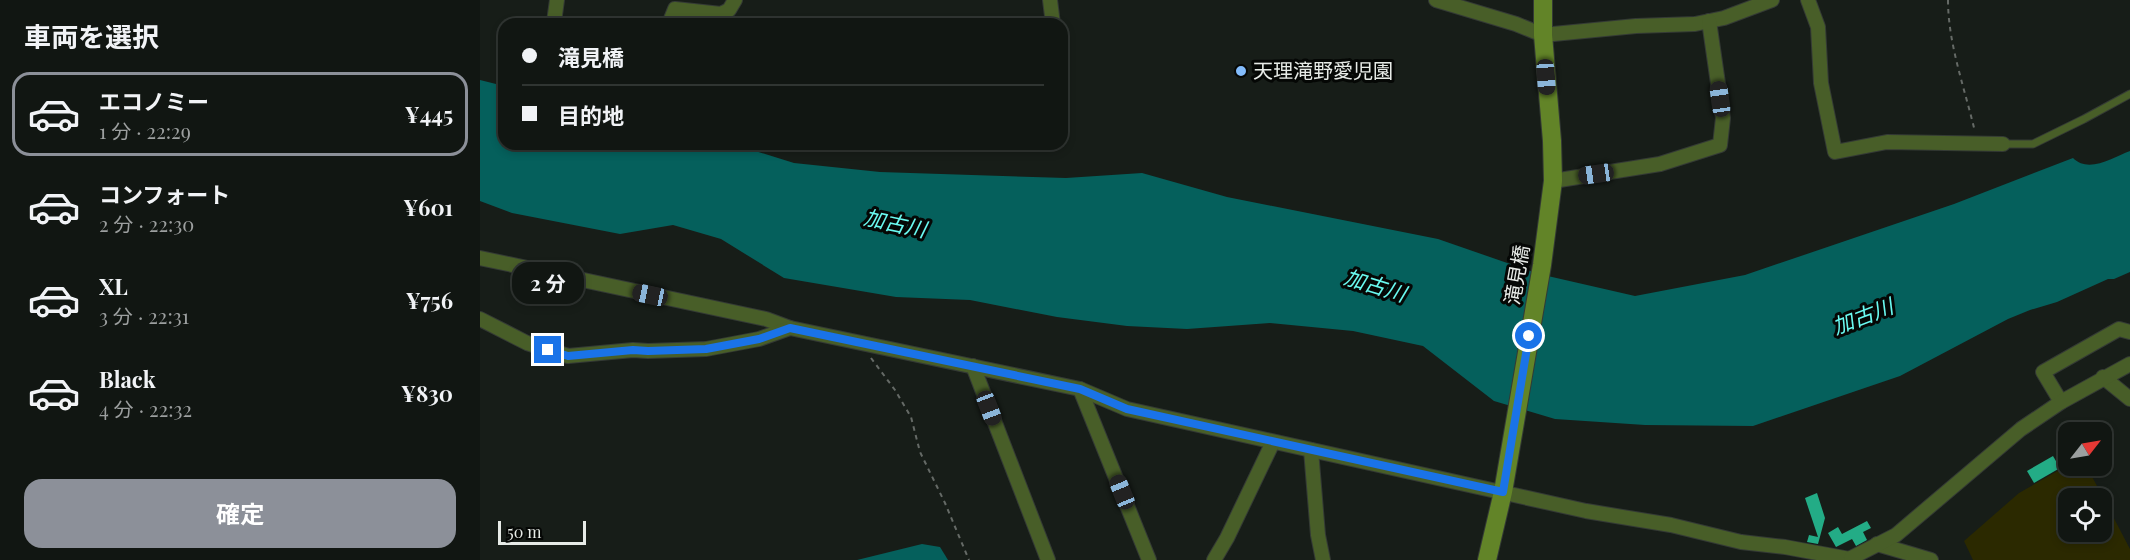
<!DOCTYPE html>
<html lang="ja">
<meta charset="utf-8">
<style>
:root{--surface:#111612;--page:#1e2320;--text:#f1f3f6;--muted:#9c9f9f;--line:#303532;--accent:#8c9099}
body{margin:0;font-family:"Playfair Display","Noto Sans JP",serif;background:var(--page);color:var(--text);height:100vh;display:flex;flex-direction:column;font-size:22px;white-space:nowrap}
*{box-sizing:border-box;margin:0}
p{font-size:20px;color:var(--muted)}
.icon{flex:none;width:33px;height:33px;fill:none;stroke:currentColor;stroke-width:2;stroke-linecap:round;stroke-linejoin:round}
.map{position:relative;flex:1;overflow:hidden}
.drawer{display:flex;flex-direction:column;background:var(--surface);width:480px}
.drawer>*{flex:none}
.top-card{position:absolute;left:18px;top:18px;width:570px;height:132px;border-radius:18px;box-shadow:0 3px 9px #0003,0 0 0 2px var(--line);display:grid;align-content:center;height:132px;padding:0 24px;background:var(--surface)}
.needle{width:39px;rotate:59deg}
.buttons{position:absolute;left:1578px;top:422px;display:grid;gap:12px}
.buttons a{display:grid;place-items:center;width:54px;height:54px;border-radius:12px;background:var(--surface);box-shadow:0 3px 9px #0003,0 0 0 2px var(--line);font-size:30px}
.scale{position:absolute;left:18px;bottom:15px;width:88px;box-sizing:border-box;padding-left:6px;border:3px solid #e7ebe7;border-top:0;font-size:16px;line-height:21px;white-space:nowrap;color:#e7ebe7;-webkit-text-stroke:4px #050705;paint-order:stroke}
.end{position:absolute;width:27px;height:27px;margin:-14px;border:8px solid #1a73e8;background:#fff;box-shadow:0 0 0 3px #fff}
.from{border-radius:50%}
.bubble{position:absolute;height:42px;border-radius:18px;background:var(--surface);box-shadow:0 3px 9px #0003,0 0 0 2px var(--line);font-size:20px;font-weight:700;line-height:42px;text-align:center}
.car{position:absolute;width:18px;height:36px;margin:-18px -9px;border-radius:8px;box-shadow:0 0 4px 2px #0007;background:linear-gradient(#222 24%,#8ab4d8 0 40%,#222 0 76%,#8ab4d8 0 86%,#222 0)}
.top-card b{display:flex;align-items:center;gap:21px;height:57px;font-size:22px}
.top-card b+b{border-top:2px solid var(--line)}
.top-card i{width:15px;height:15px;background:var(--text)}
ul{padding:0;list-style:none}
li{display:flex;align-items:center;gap:18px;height:84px;margin:0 12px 9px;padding:0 12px;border:3px solid transparent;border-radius:18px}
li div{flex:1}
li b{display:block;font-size:22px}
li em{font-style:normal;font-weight:700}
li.on{border-color:var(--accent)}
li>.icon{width:54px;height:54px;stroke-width:1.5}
h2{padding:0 24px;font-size:27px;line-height:72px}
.action{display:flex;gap:12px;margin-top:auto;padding:12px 24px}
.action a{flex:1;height:69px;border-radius:18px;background:var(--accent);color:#fff;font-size:24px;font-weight:700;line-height:69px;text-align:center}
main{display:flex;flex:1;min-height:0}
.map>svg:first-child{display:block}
</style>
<main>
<section class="drawer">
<h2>車両を選択</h2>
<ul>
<li class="on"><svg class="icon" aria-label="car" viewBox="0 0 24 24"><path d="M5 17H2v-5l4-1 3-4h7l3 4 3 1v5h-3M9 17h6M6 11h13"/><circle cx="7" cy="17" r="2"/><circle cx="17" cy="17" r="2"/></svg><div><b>エコノミー</b><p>1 分 · 22:29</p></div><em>¥445</em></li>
<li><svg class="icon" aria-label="car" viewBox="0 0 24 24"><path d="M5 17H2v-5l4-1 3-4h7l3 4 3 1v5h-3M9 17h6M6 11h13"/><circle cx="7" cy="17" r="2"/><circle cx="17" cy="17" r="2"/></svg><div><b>コンフォート</b><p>2 分 · 22:30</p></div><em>¥601</em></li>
<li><svg class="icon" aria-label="car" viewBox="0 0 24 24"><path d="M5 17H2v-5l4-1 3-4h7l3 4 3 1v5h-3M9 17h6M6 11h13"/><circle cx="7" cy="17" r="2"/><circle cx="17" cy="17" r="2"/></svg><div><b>XL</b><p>3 分 · 22:31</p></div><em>¥756</em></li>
<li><svg class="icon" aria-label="car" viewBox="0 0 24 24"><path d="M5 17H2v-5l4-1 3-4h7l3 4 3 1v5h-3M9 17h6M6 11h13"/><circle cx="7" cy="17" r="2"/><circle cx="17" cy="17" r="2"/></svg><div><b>Black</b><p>4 分 · 22:32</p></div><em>¥830</em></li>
</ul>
<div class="action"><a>確定</a></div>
</section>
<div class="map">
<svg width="1650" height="560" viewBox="0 0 1650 560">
<rect width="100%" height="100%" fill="#171d18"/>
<!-- green -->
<path fill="#2b2900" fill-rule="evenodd" d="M1588,465H1606L1650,549V560H1493L1484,541L1539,493ZM1588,498H1622V531H1588Z"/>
<!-- water -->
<g fill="#05605c">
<path d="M0,80L24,86V144H253L314,163L400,172L586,178L662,173L747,197L958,239L1059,274L1155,296L1265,275L1474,204L1593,158C1609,174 1633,157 1650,151V272L1634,279H1628L1577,302L1550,310L1528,319L1420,376L1273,426L1165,425L1075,419L1014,401L943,346L873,331L790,323L707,329L647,326L577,317L490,300L416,297L304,278L241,239L193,225L140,234L32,213L0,201Z"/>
<polygon points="442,544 460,547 468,560 377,560"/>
</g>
<!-- building -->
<g fill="#23ac86">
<polygon points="1573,456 1580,468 1554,483 1547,471"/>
<polygon points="1337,493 1345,518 1338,544 1327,542 1329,535 1338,537 1325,498"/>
<polygon points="1387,521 1391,528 1383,532 1387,540 1376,546 1372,539 1356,547 1348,533 1358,527 1362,534"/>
</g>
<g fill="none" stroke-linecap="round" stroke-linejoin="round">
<defs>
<polyline id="lane" points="1523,144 1553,144 1604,119 1650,94"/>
<g id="street">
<polyline points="570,0 573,24"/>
<polyline points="956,0 1036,24 1063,35 1156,26 1215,24 1244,18 1292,0"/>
<polyline points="1328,0 1338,27 1341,83 1355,152 1407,142 1523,144"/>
<polyline points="74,22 77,0"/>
<polyline points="189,24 195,9 241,14 249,10 255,0"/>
<polyline points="1073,181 1180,164 1240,145 1243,118 1229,21"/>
<polyline points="0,258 286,319 310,328 600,389 647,409 1106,511 1191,525 1261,542 1305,547 1375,560"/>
<polyline points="0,319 47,343 88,356 153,350 168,351 226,349 279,339 310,328"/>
<polyline points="493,366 568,560"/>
<polyline points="1623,377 1650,399"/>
<polyline points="600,389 669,560"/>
<polyline points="1581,402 1563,372 1639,329 1650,332"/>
<polyline points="831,450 838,535 843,560"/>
<polyline points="1397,544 1451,560"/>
<polyline points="1371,558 1416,535 1541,429 1581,402 1650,364"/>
<polyline points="734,560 747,538 793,442"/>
</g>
<polyline id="secondary" points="1007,560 1023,492 1062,265 1073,181 1072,141 1063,35 1063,0"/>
</defs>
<!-- lane casing -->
<use href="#lane" stroke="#343a35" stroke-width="9"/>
<!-- street casing -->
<use href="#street" stroke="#343a35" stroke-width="16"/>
<!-- secondary casing -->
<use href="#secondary" stroke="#343a35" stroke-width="20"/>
<!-- path -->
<g stroke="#656a66" stroke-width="2" stroke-dasharray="4.5 4.5" stroke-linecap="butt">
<path d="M1468,0C1468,44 1485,89 1495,132"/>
<polyline points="391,358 415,390 431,417 440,452 465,503 489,560"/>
</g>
<!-- lane -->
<use href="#lane" stroke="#485e28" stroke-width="7"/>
<!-- street -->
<use href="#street" stroke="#485e28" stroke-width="14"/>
<!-- secondary -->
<use href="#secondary" stroke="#628428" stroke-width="18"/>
</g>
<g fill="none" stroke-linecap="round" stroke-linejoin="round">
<!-- route -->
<polyline stroke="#1a73e8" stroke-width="8" points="68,350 88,356 153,350 168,351 226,349 279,339 310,328 600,389 647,409 1023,492 1049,336"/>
</g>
<!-- markers -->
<circle fill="#83bcfb" stroke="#050705" stroke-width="2" cx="761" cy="71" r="6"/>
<g text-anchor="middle" stroke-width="6" stroke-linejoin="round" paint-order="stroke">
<!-- poi labels -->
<g font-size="20" fill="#e7ebe7" stroke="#050705" text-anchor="start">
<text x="773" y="78">天理滝野愛児園</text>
</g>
<!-- street labels -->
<g font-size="20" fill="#e7ebe7" stroke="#050705">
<text transform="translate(1037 275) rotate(-80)" y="7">滝見橋</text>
</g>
<!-- water labels -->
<g font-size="21" font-style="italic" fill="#6afaf1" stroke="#050705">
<text transform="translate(415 224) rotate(12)" y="7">加古川</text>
<text transform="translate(895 286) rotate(17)" y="7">加古川</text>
<text transform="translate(1383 317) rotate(-21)" y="7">加古川</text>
</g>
</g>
</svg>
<div class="buttons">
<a><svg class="needle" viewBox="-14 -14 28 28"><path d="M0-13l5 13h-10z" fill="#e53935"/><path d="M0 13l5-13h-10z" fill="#9c9f9f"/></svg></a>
<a><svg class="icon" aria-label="locate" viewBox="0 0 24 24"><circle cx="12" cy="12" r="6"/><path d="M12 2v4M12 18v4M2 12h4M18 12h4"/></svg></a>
</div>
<div class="scale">50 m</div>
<i class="end from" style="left:1049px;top:336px"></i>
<i class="end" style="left:68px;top:350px"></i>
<div class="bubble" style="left:32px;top:262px;width:72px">2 分</div>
<i class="car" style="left:1066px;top:77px;rotate:176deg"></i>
<i class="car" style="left:1240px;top:99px;rotate:352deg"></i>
<i class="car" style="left:1116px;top:174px;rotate:262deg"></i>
<i class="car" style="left:170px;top:295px;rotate:282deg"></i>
<i class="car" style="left:509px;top:408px;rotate:159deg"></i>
<i class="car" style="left:642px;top:492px;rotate:338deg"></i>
<div class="top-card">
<b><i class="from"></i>滝見橋</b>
<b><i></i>目的地</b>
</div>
</div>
</main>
